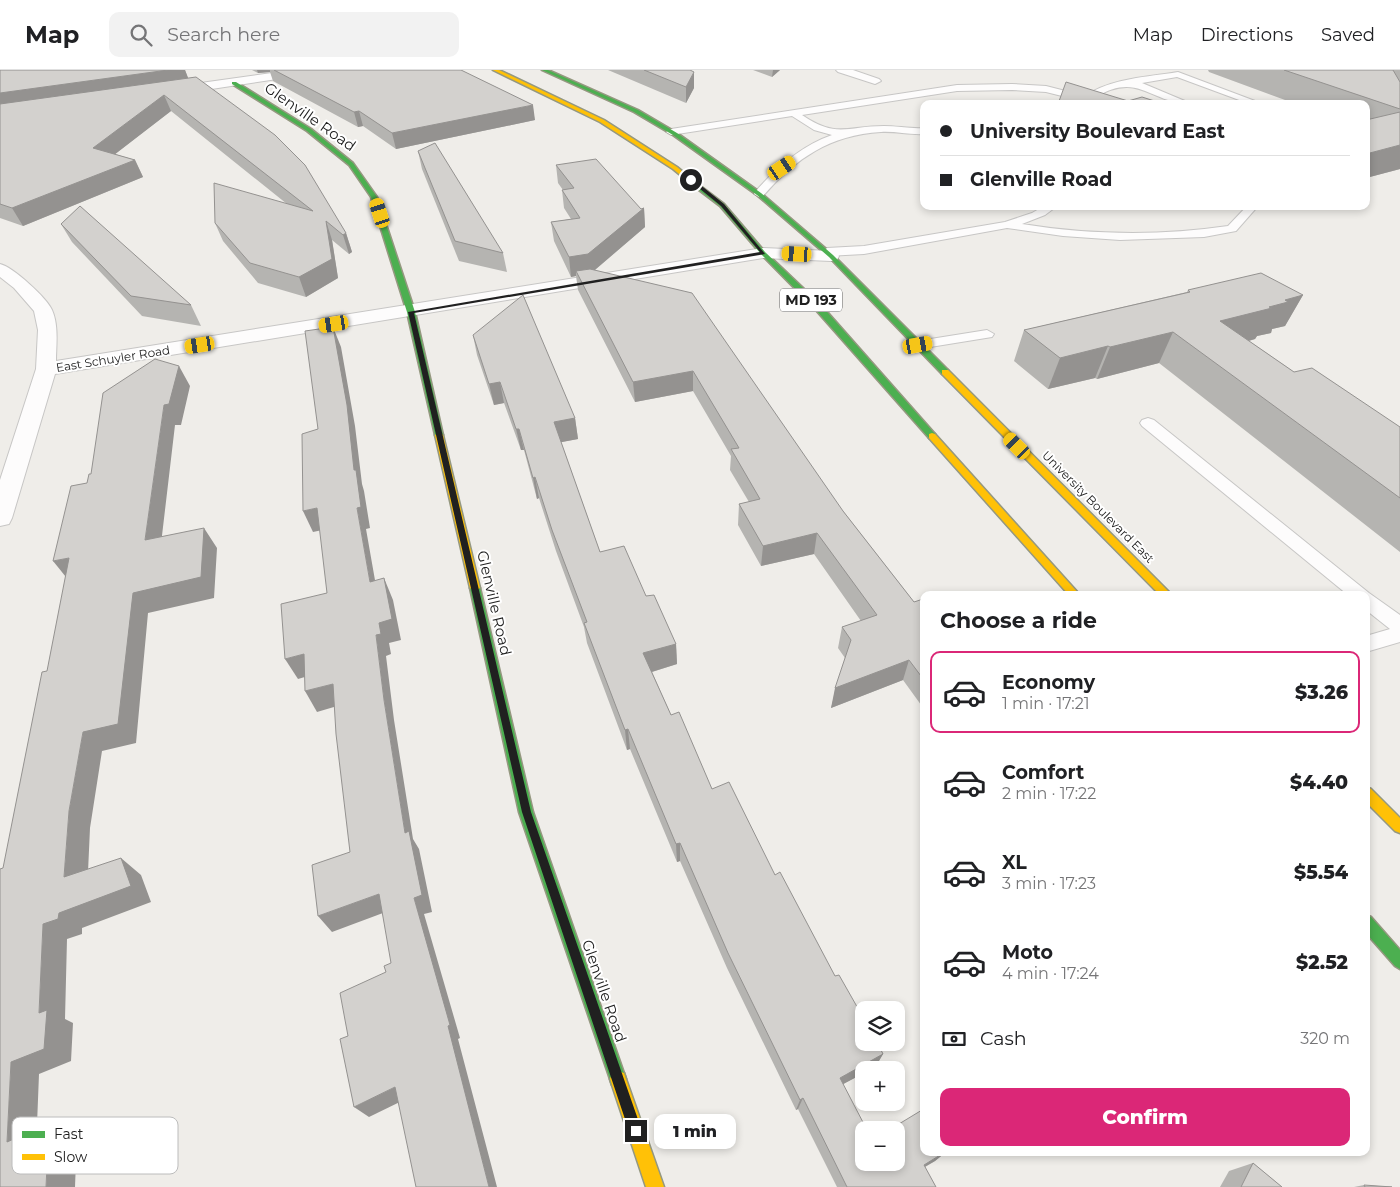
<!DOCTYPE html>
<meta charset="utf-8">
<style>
:root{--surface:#fff;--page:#f2f2f2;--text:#202124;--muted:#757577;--line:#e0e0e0;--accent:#db2777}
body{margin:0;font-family:Montserrat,sans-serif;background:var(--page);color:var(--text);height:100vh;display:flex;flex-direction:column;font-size:19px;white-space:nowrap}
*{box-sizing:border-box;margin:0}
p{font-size:16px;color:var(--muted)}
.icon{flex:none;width:28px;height:28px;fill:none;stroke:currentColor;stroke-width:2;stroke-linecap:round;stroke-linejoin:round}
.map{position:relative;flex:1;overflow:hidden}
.sheet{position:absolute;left:920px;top:521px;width:450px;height:565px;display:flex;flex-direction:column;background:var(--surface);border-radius:10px;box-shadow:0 2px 8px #0003}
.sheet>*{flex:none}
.top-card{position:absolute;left:920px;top:30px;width:450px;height:110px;border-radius:10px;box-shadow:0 2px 8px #0003;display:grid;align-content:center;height:110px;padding:0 20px;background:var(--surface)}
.buttons{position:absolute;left:855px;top:931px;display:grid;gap:10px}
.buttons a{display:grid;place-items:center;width:50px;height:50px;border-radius:10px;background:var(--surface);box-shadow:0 2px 8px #0003;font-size:25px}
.end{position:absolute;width:22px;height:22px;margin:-11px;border:6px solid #202020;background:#fff;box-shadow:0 0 0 2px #fff}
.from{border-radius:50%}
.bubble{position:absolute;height:35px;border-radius:10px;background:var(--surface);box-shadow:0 2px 8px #0003;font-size:16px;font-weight:800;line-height:35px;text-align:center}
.car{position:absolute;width:15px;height:30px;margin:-15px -8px;border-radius:6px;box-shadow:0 0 4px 1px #0007;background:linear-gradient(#f5c518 24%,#345 0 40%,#f5c518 0 76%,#345 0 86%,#f5c518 0)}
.top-card b{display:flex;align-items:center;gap:18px;height:48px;font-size:19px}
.top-card b+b{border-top:1px solid var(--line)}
.top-card i{width:12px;height:12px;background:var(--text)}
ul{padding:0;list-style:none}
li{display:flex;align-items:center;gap:15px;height:82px;margin:0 10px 8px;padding:0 10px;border:2px solid transparent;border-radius:10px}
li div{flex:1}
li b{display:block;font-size:19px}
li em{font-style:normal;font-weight:800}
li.active{border-color:var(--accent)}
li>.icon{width:45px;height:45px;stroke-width:1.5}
h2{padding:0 20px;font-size:22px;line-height:60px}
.pay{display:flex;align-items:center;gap:12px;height:55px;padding:0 20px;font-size:19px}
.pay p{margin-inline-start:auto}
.primary-button{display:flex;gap:10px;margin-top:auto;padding:10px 20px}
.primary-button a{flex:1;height:58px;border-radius:10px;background:var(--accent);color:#fff;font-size:20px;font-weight:800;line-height:58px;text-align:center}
header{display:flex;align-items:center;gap:30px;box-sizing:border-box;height:70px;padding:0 25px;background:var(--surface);border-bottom:1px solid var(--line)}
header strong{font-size:24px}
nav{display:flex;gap:28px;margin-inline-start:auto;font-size:18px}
.search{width:350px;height:45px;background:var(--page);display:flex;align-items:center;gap:12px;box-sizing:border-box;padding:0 18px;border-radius:10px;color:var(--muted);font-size:19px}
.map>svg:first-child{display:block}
</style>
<header>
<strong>Map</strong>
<div class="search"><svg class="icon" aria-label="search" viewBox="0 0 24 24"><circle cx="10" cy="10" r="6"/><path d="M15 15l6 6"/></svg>Search here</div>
<nav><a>Map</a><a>Directions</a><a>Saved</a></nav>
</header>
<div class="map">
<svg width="1400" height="1117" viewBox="0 0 1400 1117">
<rect width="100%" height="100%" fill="#efede9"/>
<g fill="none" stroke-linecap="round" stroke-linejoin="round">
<defs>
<g id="lane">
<path d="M1178,2L1263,34H1250L1177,7L1142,13L1192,34C1150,34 1139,0 1094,28L1110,34H1094L1046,22L1012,20L957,21L802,45C838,69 846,56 884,56C898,56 910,59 924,58V64C909,65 895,61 881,62C830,65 796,88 763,126L759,127L754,124L755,122C777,97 801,76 832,65L814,60L792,46L671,65L666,62L671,59L957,15L1012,14L1046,16L1085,26C1112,8 1147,7 1178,2Z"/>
<path d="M1044,136H1057L1045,145L1022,154C1091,165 1160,166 1228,156L1247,136H1258L1236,161L1204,167L1120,170L1063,166L1007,158L864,184L827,186L821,182L827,178L864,176L1005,152L1032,143Z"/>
<polygon points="987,260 994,264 992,267 918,279 911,275 918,271"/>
<polygon points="1148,348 1154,350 1369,523 1400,545 1400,572 1366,582 1366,566 1390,559 1366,540 1366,525 1348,525 1142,356 1140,353 1142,350"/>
</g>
<g id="street">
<polygon points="293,0 323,0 317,3 172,25 166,21 172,17"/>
<polygon points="836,0 853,0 879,9 881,11 875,14 838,2"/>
<path d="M763,178L831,181L837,182L839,186L837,190L831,191L763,188L55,304L12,448L9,454L0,456V410L36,299L38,260L34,241L14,218L0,207V194C13,197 47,228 52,240C59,256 56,275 56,291Z"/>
</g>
<g id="fast">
<polygon points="542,0 548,0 638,40 677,63 761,123 833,185 948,300 948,304 942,304 829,187 757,125 673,65 634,42"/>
<polygon points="232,12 236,12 311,59 353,93 377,127 415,242 443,365 442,367 436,367 435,365 407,242 371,127 349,95 307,61 232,14"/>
<polygon points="695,115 699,115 724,134 765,182 821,235 935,364 935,368 929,368 815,239 761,184 720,136 695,117"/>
<polygon points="475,514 480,518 533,742 626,1009 624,1015 618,1017 612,1015 610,1009 519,742 470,518"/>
<polygon points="1366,845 1371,847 1400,880 1400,899 1395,896 1366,863"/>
</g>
<g id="slow">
<polygon points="493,0 499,0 604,50 677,97 700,116 695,117 673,99 600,52"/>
<polygon points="942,300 948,300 1172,525 1160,525 942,304"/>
<polygon points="439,362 443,365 480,518 475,522 470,518 435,365"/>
<polygon points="932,363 935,364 1080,525 1069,525 929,368 929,364"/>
<polygon points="1366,717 1371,719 1400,748 1400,763 1395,761 1366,732"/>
<polygon points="618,1001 624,1003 626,1009 664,1117 646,1117 610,1009 612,1003"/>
</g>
</defs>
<!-- lane casing -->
<use href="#lane" stroke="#c7c6c5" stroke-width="2"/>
<!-- street casing -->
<use href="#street" stroke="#c7c6c5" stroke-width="2"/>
<!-- fast casing -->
<use href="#fast" stroke="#959880" stroke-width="3"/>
<!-- slow casing -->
<use href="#slow" stroke="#959880" stroke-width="3"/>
<!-- lane -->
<use href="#lane" fill="#fdfcfc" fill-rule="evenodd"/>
<!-- street -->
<use href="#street" fill="#fdfcfc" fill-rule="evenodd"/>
<!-- fast -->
<use href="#fast" fill="#4caf50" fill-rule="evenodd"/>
<!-- slow -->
<use href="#slow" fill="#ffc107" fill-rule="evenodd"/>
</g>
<!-- wall -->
<g fill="#b5b4b1">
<polygon points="0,0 185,0 188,8 346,163 352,182 349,184 332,170 338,208 306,227 258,213 223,171 215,153 287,134 171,41 115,84 135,90 143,107 23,156 0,148"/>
<polygon points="252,0 461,0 535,50 396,79 363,56 358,57 273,11 270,2 258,3"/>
<polygon points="608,0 690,0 694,18 686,33"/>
<polygon points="753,0 780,0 772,7"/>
<polygon points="1208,0 1400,0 1400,99 1366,108 1366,34 1296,34 1209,2"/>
<polygon points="924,56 924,76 920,74"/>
<polygon points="418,81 503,183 507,202 459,191 422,99"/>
<polygon points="556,95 641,139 644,138 645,157 595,200 843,441 914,532 924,530 924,639 903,610 831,638 845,588 838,578 842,557 861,551 814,484 761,496 738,455 739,434 749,432 730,400 731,386 693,321 635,332 578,220 576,206 571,207 554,171 551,152 571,149 564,138 562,120 563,120 558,113"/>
<polygon points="61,154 191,235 201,256 142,246 72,172"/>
<polygon points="1188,220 1303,225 1285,256 1272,259 1271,263 1257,266 1255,269 1249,271 1294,302 1400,357 1400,482 1159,293 1097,309 1095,308 1048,319 1014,291 1024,260 1187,222"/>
<polygon points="473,265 575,348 578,369 561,372 600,482 646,526 676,574 677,594 652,602 671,645 712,719 775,805 835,906 883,984 876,996 869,1000 864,1000 864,1003 843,1014 864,1092 946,1082 935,1091 925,1097 936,1117 837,1117 798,1039 796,1040 727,898 680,791 677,792 630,679 627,680 587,573 584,557 556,481 539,428 537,429 524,380 521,380 504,333 494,335 477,285"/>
<polygon points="1253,1093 1282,1117 1220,1117 1229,1101"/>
<polygon points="1364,1115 1392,1117 1354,1117"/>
</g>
<!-- shaded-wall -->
<g fill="#949290">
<polygon points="168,0 185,0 190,13 0,40 0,23"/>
<polygon points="257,0 270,0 270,2 258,3"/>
<polygon points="773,0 780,0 772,7"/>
<polygon points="694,2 694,18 686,33 686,17"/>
<polygon points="164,25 171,41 101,95 93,78"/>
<polygon points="533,35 535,50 396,79 392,63"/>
<polygon points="359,41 363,56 358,57 354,42"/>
<polygon points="1400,75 1400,99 1366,108 1366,84"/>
<polygon points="135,90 143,107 23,156 12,138"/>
<polygon points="644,138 645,157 590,204 576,201 576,206 571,207 569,187"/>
<polygon points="326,151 332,170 338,208 306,227 299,207"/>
<polygon points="346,163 352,182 349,184 343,165"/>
<polygon points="1303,225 1285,256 1272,259 1271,263 1257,266 1255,269 1204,283 1220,251 1269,237 1285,230"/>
<polygon points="333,257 341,277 355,356 362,414 364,421 370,458 366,459 379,533 370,512 357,438 354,400"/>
<polygon points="1173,262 1159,293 1097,309 1110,277"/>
<polygon points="1108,276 1095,308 1048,319 1060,288"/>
<polygon points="179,296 190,316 181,355 175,355 159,491 145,470 164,335"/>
<polygon points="693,301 693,321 635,332 633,312"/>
<polygon points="500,312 504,333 494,335 489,314"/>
<polygon points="575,348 578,369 557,373 554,352"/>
<polygon points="516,359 519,359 524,380 521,380"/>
<polygon points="535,407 539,428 537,429 533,408"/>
<polygon points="317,438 327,459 313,462 303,441"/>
<polygon points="204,458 217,478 214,528 148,543 136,673 102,681 90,758 87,824 64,807 69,741 83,662 133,523"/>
<polygon points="817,463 814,484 761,496 763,476"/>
<polygon points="69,488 70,512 53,491"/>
<polygon points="384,508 393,530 401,570 389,573 391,584 386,586 394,650 413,769 419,779 432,842 424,844 460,968 458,969 497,1117 489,1117 414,828 405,763 384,630 376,565 379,553"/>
<polygon points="676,574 677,594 645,604 643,583"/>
<polygon points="304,584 315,604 298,609 285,589"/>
<polygon points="909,590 903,610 831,638 835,618"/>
<polygon points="333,614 344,634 317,642 305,621"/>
<polygon points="628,659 630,679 627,680 625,660"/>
<polygon points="680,773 680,791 677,792 676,774"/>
<polygon points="121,788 141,805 151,832 82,858 82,864 67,869 65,949 73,953 71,991 39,1004 36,1080 7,1072 11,992 39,943 43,854 59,843"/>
<polygon points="379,824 391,840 332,862 318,846"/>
<polygon points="883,984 876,996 869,1000 864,1000 864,1003 834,1019 840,1008"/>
<polygon points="395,1017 408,1028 369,1047 354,1037"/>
<polygon points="803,1028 798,1039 796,1040 800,1030"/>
<polygon points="49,1054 77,1063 75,1117 46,1117"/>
<polygon points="946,1082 935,1091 914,1103 924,1095"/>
</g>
<!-- building -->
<g fill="#d3d1ce" stroke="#949290">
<polygon points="0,0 168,0 0,23"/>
<polygon points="274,0 461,0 533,35 392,63 359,41 354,42"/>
<polygon points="644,0 690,0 694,2 686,17"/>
<polygon points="1284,0 1393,0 1400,12 1400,39"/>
<polygon points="196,7 275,65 305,95 346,163 343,165 326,151 332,189 299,207 250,193 215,153 214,113 313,141 164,25 93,78 135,90 12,138 0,134 0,34"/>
<polygon points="1066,12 1128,31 1142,27 1164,34 1058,34"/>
<polygon points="978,32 984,34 970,34"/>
<polygon points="1400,42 1400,75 1366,84 1366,50"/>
<polygon points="435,73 503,183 455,171 418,81"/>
<polygon points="596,89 641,139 644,138 588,184 569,187 551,152 580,148 562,120 574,118 556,95"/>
<polygon points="80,136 191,235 131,226 61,154"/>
<polygon points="590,199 692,223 843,441 914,532 923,529 924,530 924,610 909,590 835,618 851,570 842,557 877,545 817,463 763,476 739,434 760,429 731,379 739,378 693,301 633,312 576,201"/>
<polygon points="1261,203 1303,225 1285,230 1288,232 1269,237 1272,238 1220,251 1294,302 1312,298 1400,357 1400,428 1173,262 1110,277 1108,276 1060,288 1024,260 1190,222 1188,220"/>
<polygon points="523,225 575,348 554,352 600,482 624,476 646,526 654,525 676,574 643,583 671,645 679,642 712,719 729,712 775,805 780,802 835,906 839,905 864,949 864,972 877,972 883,984 840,1008 867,1060 864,1060 864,1092 896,1092 896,1060 889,1060 922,1040 924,1043 924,1082 945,1082 924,1095 936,1117 847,1117 803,1028 800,1030 728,883 680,773 676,774 628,659 625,660 584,553 587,552 552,460 535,407 533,408 519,359 516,359 500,312 489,314 473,265"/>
<polygon points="333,257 347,335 354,400 356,400 361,437 357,438 370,512 384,508 392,549 379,553 381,564 376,565 384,630 405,763 409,761 422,825 414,828 450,955 448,956 489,1117 416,1117 395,1017 354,1037 340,969 348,966 340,923 386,902 384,896 391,893 379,824 318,846 312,795 350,782 336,664 333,614 305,621 304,584 285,589 281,534 327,523 317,438 303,441 302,364 318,359 305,261"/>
<polygon points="155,289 179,296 169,334 164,335 145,470 204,458 201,507 133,523 118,654 83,662 69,741 64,807 121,788 131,816 59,843 58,849 43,854 39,943 47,940 44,979 11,992 7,1072 49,1054 46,1117 0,1117 0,799 3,798 42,602 47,601 69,488 53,491 71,416 87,413 89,404 91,404 103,323"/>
<polygon points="1253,1093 1282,1117 1241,1117"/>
<polygon points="1364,1115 1392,1117 1365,1117"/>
</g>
<!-- route -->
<polygon fill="#202020" points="693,109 724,134 765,184 414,243 531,742 642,1061 640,1065 636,1067 631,1065 629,1061 522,742 408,242 760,182 721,136 689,110"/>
<g text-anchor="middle" stroke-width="4" stroke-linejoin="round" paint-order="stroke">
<!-- far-street labels -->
<g font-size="12" fill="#202020" stroke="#fff">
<text transform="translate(113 289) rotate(-9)" y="4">East Schuyler Road</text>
<text transform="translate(1098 437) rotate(45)" y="4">University Boulevard East</text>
</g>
<!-- shield labels -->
<rect fill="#fff" stroke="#636363" stroke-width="1" x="780" y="218.5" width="62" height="23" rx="4"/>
<g font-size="14" font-weight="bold" fill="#202020">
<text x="811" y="235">MD 193</text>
</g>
<!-- street labels -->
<g font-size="15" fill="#202020" stroke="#fff">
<text transform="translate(310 47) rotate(35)" y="5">Glenville Road</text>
<text transform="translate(494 533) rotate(77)" y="5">Glenville Road</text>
<text transform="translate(604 921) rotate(71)" y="5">Glenville Road</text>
</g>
</g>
<!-- legend -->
<rect x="12" y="1047" width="166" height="57" rx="8" fill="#fff" stroke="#bcbcbc" stroke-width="1"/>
<rect x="22" y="1061" width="23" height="7" fill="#4caf50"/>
<rect x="22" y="1084" width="23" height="6" fill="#ffc107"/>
<g font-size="14" fill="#202020">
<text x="54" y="1069">Fast</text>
<text x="54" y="1092">Slow</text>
</g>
</svg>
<div class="buttons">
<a><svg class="icon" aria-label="layers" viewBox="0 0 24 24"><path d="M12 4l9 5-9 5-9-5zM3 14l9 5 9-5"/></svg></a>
<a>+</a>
<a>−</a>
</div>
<i class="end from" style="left:691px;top:110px"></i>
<i class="end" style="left:636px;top:1061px"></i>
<div class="bubble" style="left:654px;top:1044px;width:82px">1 min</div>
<i class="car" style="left:782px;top:98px;rotate:56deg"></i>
<i class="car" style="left:380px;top:143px;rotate:342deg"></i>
<i class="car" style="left:797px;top:184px;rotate:273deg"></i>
<i class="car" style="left:334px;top:254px;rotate:261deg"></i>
<i class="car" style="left:200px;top:275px;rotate:261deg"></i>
<i class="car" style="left:918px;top:275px;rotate:80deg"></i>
<i class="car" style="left:1017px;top:376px;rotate:315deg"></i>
<div class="top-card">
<b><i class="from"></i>University Boulevard East</b>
<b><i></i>Glenville Road</b>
</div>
<section class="sheet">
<h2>Choose a ride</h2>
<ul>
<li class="active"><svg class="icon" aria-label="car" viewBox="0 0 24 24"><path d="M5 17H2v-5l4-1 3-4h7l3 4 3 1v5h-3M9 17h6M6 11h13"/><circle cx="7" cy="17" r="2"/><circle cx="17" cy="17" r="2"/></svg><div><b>Economy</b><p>1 min · 17:21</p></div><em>$3.26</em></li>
<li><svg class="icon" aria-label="car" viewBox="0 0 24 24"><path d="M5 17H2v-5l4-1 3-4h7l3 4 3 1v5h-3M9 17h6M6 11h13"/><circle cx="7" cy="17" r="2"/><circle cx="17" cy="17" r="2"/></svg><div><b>Comfort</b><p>2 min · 17:22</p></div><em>$4.40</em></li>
<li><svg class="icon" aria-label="car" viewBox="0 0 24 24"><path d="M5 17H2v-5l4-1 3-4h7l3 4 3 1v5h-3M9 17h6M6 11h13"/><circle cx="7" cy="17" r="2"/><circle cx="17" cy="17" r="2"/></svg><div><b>XL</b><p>3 min · 17:23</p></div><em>$5.54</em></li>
<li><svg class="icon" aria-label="car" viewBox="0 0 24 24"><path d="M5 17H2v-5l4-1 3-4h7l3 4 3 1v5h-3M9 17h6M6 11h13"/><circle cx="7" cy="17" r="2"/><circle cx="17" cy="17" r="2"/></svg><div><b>Moto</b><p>4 min · 17:24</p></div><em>$2.52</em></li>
</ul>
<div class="pay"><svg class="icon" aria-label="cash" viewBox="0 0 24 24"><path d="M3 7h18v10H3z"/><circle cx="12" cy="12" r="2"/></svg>Cash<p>320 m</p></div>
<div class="primary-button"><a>Confirm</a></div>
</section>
</div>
